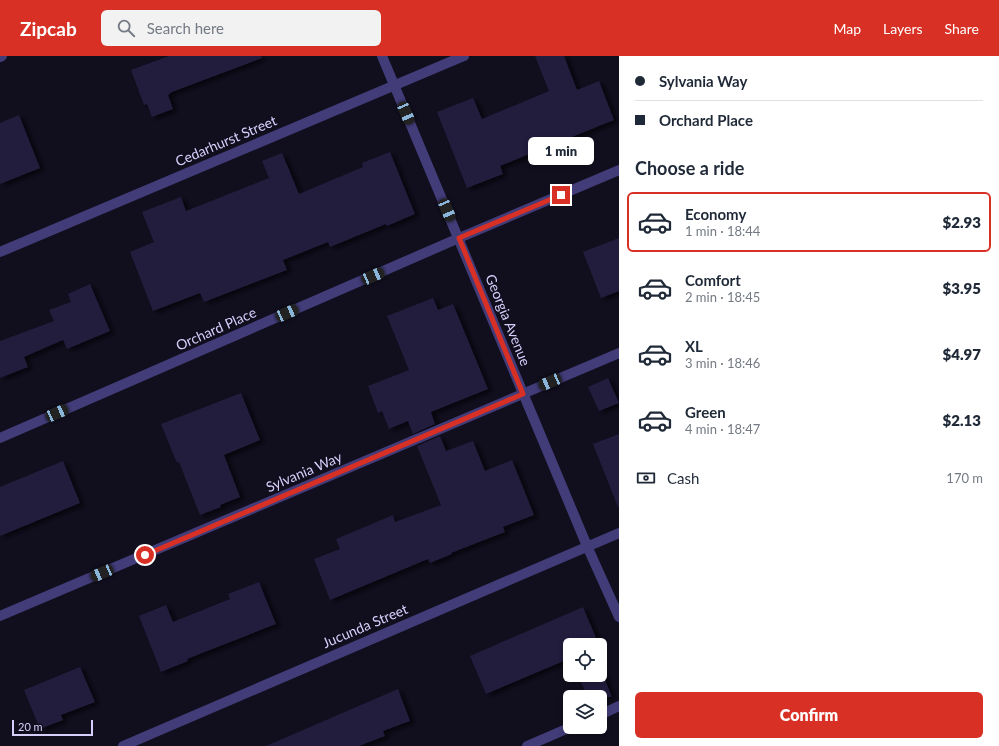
<!DOCTYPE html>
<meta charset="utf-8">
<style>
:root{--surface:#fff;--page:#f2f2f3;--text:#1f2937;--muted:#747a83;--line:#e0e1e3;--accent:#d93025}
body{margin:0;font-family:Lato,sans-serif;background:var(--page);color:var(--text);height:100vh;display:flex;flex-direction:column;font-size:15px;white-space:nowrap}
*{box-sizing:border-box;margin:0}
p{font-size:13px;color:var(--muted)}
.icon{flex:none;width:22px;height:22px;fill:none;stroke:currentColor;stroke-width:2;stroke-linecap:round;stroke-linejoin:round}
.map{position:relative;flex:1;overflow:hidden}
.panel{display:flex;flex-direction:column;background:var(--surface);width:380px}
.panel>*{flex:none}
.banner{display:grid;align-content:center;height:88px;padding:0 16px;background:var(--surface)}
.buttons{position:absolute;left:563px;top:582px;display:grid;gap:8px}
.buttons a{display:grid;place-items:center;width:44px;height:44px;border-radius:6px;background:var(--surface);box-shadow:0 2px 6px #0003;font-size:20px}
.scale{position:absolute;left:12px;bottom:10px;width:81px;box-sizing:border-box;padding-left:4px;border:2px solid #d6cffb;border-top:0;font-size:11px;line-height:14px;white-space:nowrap;color:#d6cffb;-webkit-text-stroke:3px #110e1e;paint-order:stroke}
.end{position:absolute;width:18px;height:18px;margin:-9px;border:5px solid #d93025;background:#fff;box-shadow:0 0 0 2px #fff}
.from{border-radius:50%}
.bubble{position:absolute;height:28px;border-radius:6px;background:var(--surface);box-shadow:0 2px 6px #0003;font-size:13px;font-weight:800;line-height:28px;text-align:center}
.car{position:absolute;width:12px;height:24px;margin:-12px -6px;border-radius:5px;box-shadow:0 0 3px 1px #0007;background:linear-gradient(#222 24%,#8ab4d8 0 40%,#222 0 76%,#8ab4d8 0 86%,#222 0)}
.banner b{display:flex;align-items:center;gap:14px;height:38px;font-size:15px}
.banner b+b{border-top:1px solid var(--line)}
.banner i{width:10px;height:10px;background:var(--text)}
ul{padding:0;list-style:none}
li{display:flex;align-items:center;gap:12px;height:60px;margin:0 8px 6px;padding:0 8px;border:2px solid transparent;border-radius:6px}
li div{flex:1}
li b{display:block;font-size:15px}
li em{font-style:normal;font-weight:800}
li.active{border-color:var(--accent)}
li>.icon{width:36px;height:36px;stroke-width:1.5}
h2{padding:0 16px;font-size:18px;line-height:48px}
.pay{display:flex;align-items:center;gap:10px;height:44px;padding:0 16px;font-size:15px}
.pay p{margin-inline-start:auto}
.button{display:flex;gap:8px;margin-top:auto;padding:8px 16px}
.button a{flex:1;height:46px;border-radius:6px;background:var(--accent);color:#fff;font-size:16px;font-weight:800;line-height:46px;text-align:center}
header{display:flex;align-items:center;gap:24px;box-sizing:border-box;height:56px;padding:0 20px;background:var(--accent);color:#fff}
header strong{font-size:19px}
nav{display:flex;gap:22px;margin-inline-start:auto;font-size:14px}
.search{width:280px;height:36px;background:var(--page);display:flex;align-items:center;gap:10px;box-sizing:border-box;padding:0 14px;border-radius:6px;color:var(--muted);font-size:15px}
main{display:flex;flex:1;min-height:0}
.map>svg:first-child{display:block}
</style>
<header>
<strong>Zipcab</strong>
<div class="search"><svg class="icon" aria-label="search" viewBox="0 0 24 24"><circle cx="10" cy="10" r="6"/><path d="M15 15l6 6"/></svg>Search here</div>
<nav><a>Map</a><a>Layers</a><a>Share</a></nav>
</header>
<main>
<div class="map">
<svg width="619" height="690" viewBox="0 0 619 690">
<defs>
<filter id="shadow"><feDropShadow dx="4.5" dy="2.5" stdDeviation="2" flood-color="#0009"/></filter>
</defs>
<rect width="100%" height="100%" fill="#110e1e"/>
<!-- building -->
<g fill="#241c3d" filter="url(#shadow)">
<polygon points="169,0 261,0 262,2 172,36 168,39 173,53 152,61 147,48 144,49 131,14"/>
<polygon points="535,0 564,0 577,34 599,25 614,64 500,110 503,118 467,132 437,56 473,42 482,63 549,35"/>
<polygon points="19,59 40,112 0,128 0,67"/>
<polygon points="390,96 415,158 387,170 386,168 330,191 328,186 283,204 287,214 204,246 200,237 153,255 130,196 154,186 142,156 181,141 186,155 269,122 262,105 282,97 299,138 363,111 362,107"/>
<polygon points="619,182 619,235 601,242 583,196"/>
<polygon points="90,228 110,275 67,293 63,284 24,301 28,311 0,322 0,285 54,265 49,254 71,246 68,238"/>
<polygon points="433,242 438,254 453,248 488,333 431,356 435,368 413,378 408,365 389,373 382,355 378,357 368,330 409,314 387,260"/>
<polygon points="608,322 619,347 599,355 588,331"/>
<polygon points="241,337 260,384 224,399 240,441 220,449 221,451 200,459 179,406 177,407 161,368"/>
<polygon points="619,378 619,451 618,451 593,388"/>
<polygon points="440,380 446,395 473,385 485,415 512,404 534,459 503,471 505,476 451,497 452,498 430,507 428,503 330,544 314,503 340,493 336,483 393,459 395,466 441,449 417,390"/>
<polygon points="63,405 80,447 0,480 0,431"/>
<polygon points="259,526 276,568 187,603 188,605 161,616 139,560 166,549 173,566 230,543 228,538"/>
<polygon points="583,551 599,589 570,589 570,606 567,607 566,604 486,638 470,600"/>
<polygon points="80,611 95,646 61,659 63,664 40,673 24,634"/>
<polygon points="600,612 612,641 588,641 578,619 600,619"/>
<polygon points="398,633 410,665 383,675 385,680 359,690 266,690"/>
</g>
<g fill="none" stroke-linecap="round" stroke-linejoin="round">
<!-- service -->
<g stroke="#423d79" stroke-width="10">
<polyline points="0,196 464,0"/>
<polyline points="0,560 619,297"/>
<polyline points="600,659 619,650"/>
<polyline points="527,690 571,671"/>
</g>
<!-- minor -->
<g stroke="#423d79" stroke-width="10">
<polyline points="382,0 587,490 619,561"/>
<polyline points="0,1 2,0"/>
<polyline points="0,382 459,182 619,114"/>
<polyline points="123,690 619,477"/>
</g>
</g>
<g fill="none" stroke-linecap="round" stroke-linejoin="round">
<!-- route -->
<polyline stroke="#d93025" stroke-width="5" points="145,499 523,338 459,182 561,139"/>
</g>
<g text-anchor="middle" stroke-width="3" stroke-linejoin="round" paint-order="stroke">
<!-- street labels -->
<g font-size="14" fill="#d6cffb" stroke="#110e1e">
<text transform="translate(226 85) rotate(-23)" y="5">Cedarhurst Street</text>
<text transform="translate(508 264) rotate(68)" y="5">Georgia Avenue</text>
<text transform="translate(216 273) rotate(-24)" y="5">Orchard Place</text>
<text transform="translate(304 416) rotate(-23)" y="5">Sylvania Way</text>
<text transform="translate(365 570) rotate(-23)" y="5">Jucunda Street</text>
</g>
</g>
</svg>
<div class="buttons">
<a><svg class="icon" aria-label="locate" viewBox="0 0 24 24"><circle cx="12" cy="12" r="6"/><path d="M12 2v4M12 18v4M2 12h4M18 12h4"/></svg></a>
<a><svg class="icon" aria-label="layers" viewBox="0 0 24 24"><path d="M12 4l9 5-9 5-9-5zM3 14l9 5 9-5"/></svg></a>
</div>
<div class="scale">20 m</div>
<i class="end from" style="left:145px;top:499px"></i>
<i class="end" style="left:561px;top:139px"></i>
<div class="bubble" style="left:528px;top:81px;width:66px">1 min</div>
<i class="car" style="left:406px;top:57px;rotate:157deg"></i>
<i class="car" style="left:447px;top:154px;rotate:157deg"></i>
<i class="car" style="left:373px;top:220px;rotate:67deg"></i>
<i class="car" style="left:287px;top:257px;rotate:66deg"></i>
<i class="car" style="left:550px;top:326px;rotate:247deg"></i>
<i class="car" style="left:57px;top:357px;rotate:66deg"></i>
<i class="car" style="left:102px;top:517px;rotate:247deg"></i>
</div>
<section class="panel">
<div class="banner">
<b><i class="from"></i>Sylvania Way</b>
<b><i></i>Orchard Place</b>
</div>
<h2>Choose a ride</h2>
<ul>
<li class="active"><svg class="icon" aria-label="car" viewBox="0 0 24 24"><path d="M5 17H2v-5l4-1 3-4h7l3 4 3 1v5h-3M9 17h6M6 11h13"/><circle cx="7" cy="17" r="2"/><circle cx="17" cy="17" r="2"/></svg><div><b>Economy</b><p>1 min · 18:44</p></div><em>$2.93</em></li>
<li><svg class="icon" aria-label="car" viewBox="0 0 24 24"><path d="M5 17H2v-5l4-1 3-4h7l3 4 3 1v5h-3M9 17h6M6 11h13"/><circle cx="7" cy="17" r="2"/><circle cx="17" cy="17" r="2"/></svg><div><b>Comfort</b><p>2 min · 18:45</p></div><em>$3.95</em></li>
<li><svg class="icon" aria-label="car" viewBox="0 0 24 24"><path d="M5 17H2v-5l4-1 3-4h7l3 4 3 1v5h-3M9 17h6M6 11h13"/><circle cx="7" cy="17" r="2"/><circle cx="17" cy="17" r="2"/></svg><div><b>XL</b><p>3 min · 18:46</p></div><em>$4.97</em></li>
<li><svg class="icon" aria-label="car" viewBox="0 0 24 24"><path d="M5 17H2v-5l4-1 3-4h7l3 4 3 1v5h-3M9 17h6M6 11h13"/><circle cx="7" cy="17" r="2"/><circle cx="17" cy="17" r="2"/></svg><div><b>Green</b><p>4 min · 18:47</p></div><em>$2.13</em></li>
</ul>
<div class="pay"><svg class="icon" aria-label="cash" viewBox="0 0 24 24"><path d="M3 7h18v10H3z"/><circle cx="12" cy="12" r="2"/></svg>Cash<p>170 m</p></div>
<div class="button"><a>Confirm</a></div>
</section>
</main>
